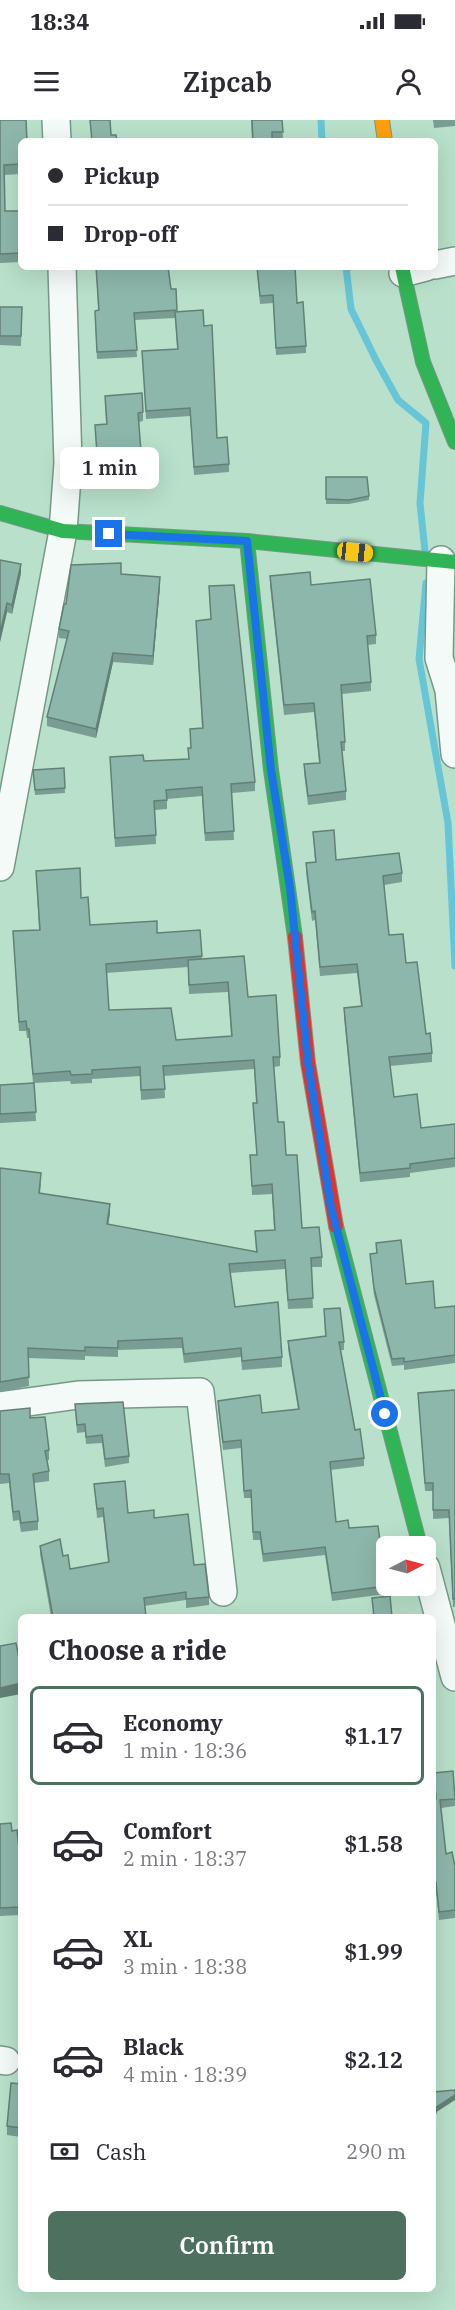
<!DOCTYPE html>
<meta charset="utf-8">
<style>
:root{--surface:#fff;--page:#f7f7f7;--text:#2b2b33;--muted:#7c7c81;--line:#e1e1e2;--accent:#4e705f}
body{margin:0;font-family:"IBM Plex Serif",serif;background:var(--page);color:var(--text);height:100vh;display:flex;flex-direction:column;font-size:22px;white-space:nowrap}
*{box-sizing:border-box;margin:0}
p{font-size:20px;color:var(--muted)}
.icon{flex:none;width:33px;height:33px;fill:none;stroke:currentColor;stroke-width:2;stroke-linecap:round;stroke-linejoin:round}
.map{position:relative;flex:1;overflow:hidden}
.drawer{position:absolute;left:18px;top:1494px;width:418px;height:678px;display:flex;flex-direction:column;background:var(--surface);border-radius:9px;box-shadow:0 6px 24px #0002}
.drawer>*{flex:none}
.top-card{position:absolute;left:18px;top:18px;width:420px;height:132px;border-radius:9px;box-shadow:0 6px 24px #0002;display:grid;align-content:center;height:132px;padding:0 30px;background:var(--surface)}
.needle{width:39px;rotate:84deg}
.controls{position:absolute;left:376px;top:1416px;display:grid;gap:12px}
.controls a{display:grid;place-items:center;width:60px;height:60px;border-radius:9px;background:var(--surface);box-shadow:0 6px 24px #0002;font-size:30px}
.end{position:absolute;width:27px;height:27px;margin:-14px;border:8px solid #1a73e8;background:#fff;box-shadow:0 0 0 3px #fff}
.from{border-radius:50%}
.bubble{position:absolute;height:42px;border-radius:9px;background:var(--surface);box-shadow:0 6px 24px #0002;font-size:20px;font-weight:600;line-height:42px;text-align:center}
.car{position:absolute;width:18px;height:36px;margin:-18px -9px;border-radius:8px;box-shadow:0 0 4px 2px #0007;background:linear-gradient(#f5c518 24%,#345 0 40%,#f5c518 0 76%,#345 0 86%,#f5c518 0)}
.top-card b{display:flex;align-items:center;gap:21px;height:57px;font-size:22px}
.top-card b+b{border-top:2px solid var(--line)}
.top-card i{width:15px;height:15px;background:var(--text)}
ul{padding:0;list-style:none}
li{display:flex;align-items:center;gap:18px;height:99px;margin:0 12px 9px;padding:0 18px;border:3px solid transparent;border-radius:9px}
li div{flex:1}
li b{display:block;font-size:22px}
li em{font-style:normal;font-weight:600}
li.selected{border-color:var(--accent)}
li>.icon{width:54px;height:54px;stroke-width:1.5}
h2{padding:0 30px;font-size:27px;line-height:72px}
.pay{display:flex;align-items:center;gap:15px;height:66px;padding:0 30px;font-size:22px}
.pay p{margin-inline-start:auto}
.action{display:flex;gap:12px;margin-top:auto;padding:12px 30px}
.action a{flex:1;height:69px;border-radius:9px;background:var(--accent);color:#fff;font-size:24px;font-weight:600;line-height:69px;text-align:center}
.status{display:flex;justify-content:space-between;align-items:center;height:42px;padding:0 30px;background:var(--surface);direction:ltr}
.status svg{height:16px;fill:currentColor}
header{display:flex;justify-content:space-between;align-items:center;height:78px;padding:0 30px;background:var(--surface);font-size:27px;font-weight:600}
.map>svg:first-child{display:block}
</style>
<div class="status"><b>18:34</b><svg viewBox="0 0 49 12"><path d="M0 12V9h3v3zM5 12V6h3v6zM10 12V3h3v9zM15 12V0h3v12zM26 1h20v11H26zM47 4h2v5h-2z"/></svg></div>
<header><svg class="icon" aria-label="menu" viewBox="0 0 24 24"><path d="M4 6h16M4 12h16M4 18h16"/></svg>Zipcab<svg class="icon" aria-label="person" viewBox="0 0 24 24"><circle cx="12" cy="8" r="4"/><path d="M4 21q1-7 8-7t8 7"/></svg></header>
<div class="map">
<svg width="455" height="2190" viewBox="0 0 455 2190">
<rect width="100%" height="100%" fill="#b8e0ca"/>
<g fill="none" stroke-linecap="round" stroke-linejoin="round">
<!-- stream -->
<g stroke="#66c5d6" stroke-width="7">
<polyline points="321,0 322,21"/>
<polyline points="346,147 351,189 376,240 398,280 426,303 420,383 425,431"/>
<polyline points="426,463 419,539 448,703 455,846"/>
</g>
<defs>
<g id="street">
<polyline points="56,0 57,21"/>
<polyline points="435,145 455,141"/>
<polyline points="403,153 426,147"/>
<polyline points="441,440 439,538 449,570 455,634"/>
<polyline points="0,747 63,411 68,343 62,147"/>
<polyline points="0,1286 78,1275 200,1272 223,1472"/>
<polyline points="426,1448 455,1557"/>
<polyline points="0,1940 6,1941"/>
</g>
<g id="fast">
<polyline points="402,147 423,242 455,322"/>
<polyline points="0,393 63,411 247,421 455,442"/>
<polyline points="247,421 271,650 295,817"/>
<polyline points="336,1106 420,1426"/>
</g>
<polyline id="slow" points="382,0 385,21"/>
<polyline id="jam" points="295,817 308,943 336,1106"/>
</defs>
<!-- street casing -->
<use href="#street" stroke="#789887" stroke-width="30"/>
<!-- fast casing -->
<use href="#fast" stroke="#789887" stroke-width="16"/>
<!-- slow casing -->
<use href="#slow" stroke="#789887" stroke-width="16"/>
<!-- jam casing -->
<use href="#jam" stroke="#789887" stroke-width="16"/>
<!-- street -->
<use href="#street" stroke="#f4faf7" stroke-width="27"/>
<!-- fast -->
<use href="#fast" stroke="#30b455" stroke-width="14"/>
<!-- slow -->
<use href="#slow" stroke="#ff9f0a" stroke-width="14"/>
<!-- jam -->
<use href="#jam" stroke="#e5322d" stroke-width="14"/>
</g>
<!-- wall -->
<g fill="#799d92" fill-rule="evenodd">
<polygon points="0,0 21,21 21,54 4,55 5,91 21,91 21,142 0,143"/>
<polygon points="251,0 282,0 283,19 272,20 272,21 252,21"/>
<polygon points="433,0 455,0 455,6 434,8"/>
<polygon points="96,147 168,147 171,169 176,169 177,192 204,206 217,318 229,344 229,352 194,355 190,296 146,299 142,231 177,229 175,198 134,200 137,237 97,239 95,198 98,190"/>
<polygon points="257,147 295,147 297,183 306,226 306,233 276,235 273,183 260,184"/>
<polygon points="0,187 22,187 21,226 0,225"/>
<polygon points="105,276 143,292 143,301 139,302 142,353 98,357 95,305 106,304"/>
<polygon points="326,357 369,376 369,380 349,384 326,384"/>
<polygon points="0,440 21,453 12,494 7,492 0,522"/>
<polygon points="121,454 160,466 153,545 113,542 96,618 47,606 47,597 67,519 59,518 59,509 66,484"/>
<polygon points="270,456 311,465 376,515 376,524 367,525 371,562 371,571 342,574 345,622 345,631 342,631 346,671 346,680 308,685 304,653 304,644 319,643 314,592 284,595 270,465"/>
<polygon points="209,466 255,662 255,671 232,673 234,720 205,721 202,676 167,679 167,689 155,690 156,724 115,727 110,637 144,641 188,639 188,628 191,628 190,609 202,608 196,501 211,499"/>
<polygon points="64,648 65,673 35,675 33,650"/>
<polygon points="313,712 336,740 402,753 402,762 384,765 389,815 406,843 432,933 432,942 390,946 394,977 421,1008 455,1004 455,1047 410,1053 410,1057 360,1062 344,897 344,888 361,886 357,853 320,856 315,800 312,801 306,752 306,743 315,742"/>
<path d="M36,751L81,778L90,805L157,813L200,810L202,839L248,877L280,937V946L274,947L278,1002L302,1108L322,1137V1147H311L313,1188L288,1189L285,1149L230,1153L235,1187L282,1237V1247L242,1250L241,1237L184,1243L182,1228L118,1230V1237L85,1236V1240L28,1238L29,1266L0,1272V1048L41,1063L40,1073L110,1093L108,1104L256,1132L255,1111L274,1110L272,1074L252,1075L250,1035H257L253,992V983H256L254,949L164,956L165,978L141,980L140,956L92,959V963L71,964L70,961L34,963L36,1001L0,1003V965L33,963L29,918H27L26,911H19L13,811L39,810ZM188,847L189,874L228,872L231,916L176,920L109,890L106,853Z"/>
<polygon points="376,1123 406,1164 435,1188 455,1186 455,1243 404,1250 404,1245 392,1246 374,1175 370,1134 377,1133"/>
<polygon points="324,1189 344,1222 344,1230 341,1230 355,1310 364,1338 364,1346 330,1350 336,1402 349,1408 386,1466 386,1474 332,1481 325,1435 263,1442 260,1420 253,1420 251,1378 244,1378 241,1328 223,1330 218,1289 218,1281 262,1293 298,1289 288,1229 288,1221 325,1217"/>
<polygon points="455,1270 455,1487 453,1487 449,1398 433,1399 433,1371 425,1371 418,1273"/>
<polygon points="75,1284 129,1336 129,1343 105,1347 102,1323 86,1324 85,1312 77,1313"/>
<polygon points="0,1291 30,1298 49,1330 49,1340 47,1340 49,1351 49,1361 34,1363 38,1401 38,1410 21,1412 19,1400 13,1401 9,1363 0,1364"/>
<polygon points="94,1364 128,1393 154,1398 194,1445 209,1477 209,1485 186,1488 186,1480 144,1486 146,1497 51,1497 40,1434 40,1426 63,1436 70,1449 108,1442 103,1397 97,1398"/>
<polygon points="434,1653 455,1671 455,1686 441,1688 446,1734 455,1746 455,1798 439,1800 436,1769 434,1770 434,1679 435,1679"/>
<polygon points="0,1704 12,1711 19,1729 21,1728 21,1795 0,1796"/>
<polygon points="21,1964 21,2017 7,2015 7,2006"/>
</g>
<!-- shaded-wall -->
<g fill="#638077">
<polygon points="21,444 21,453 12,494 12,485"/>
<polygon points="160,457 160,466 153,545 153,536"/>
<polygon points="7,483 7,492 0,522 0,513"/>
<polygon points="113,533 113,542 96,618 96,609"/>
<polygon points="110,1084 110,1093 107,1113 107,1104"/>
<polygon points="21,1563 21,1574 0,1578 0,1568"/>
<polygon points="455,1975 455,1980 435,1993 435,1988"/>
</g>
<!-- building -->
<g fill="#8db7aa" stroke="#638077" stroke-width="1.5">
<polygon points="0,0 26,0 27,21 21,21 21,44 4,45 5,91 21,91 21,133 0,134"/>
<polygon points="90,0 110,0 111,15 116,15 117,21 92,21"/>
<polygon points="252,0 282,0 283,12 272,12 272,21 253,21"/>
<polygon points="171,19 171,21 139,21"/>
<polygon points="96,147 168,147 171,169 176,169 177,190 134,193 137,230 97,232 95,191 99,190"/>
<polygon points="257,147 295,147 297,183 303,182 306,226 276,228 273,175 260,176"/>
<polygon points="0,187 22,187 21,216 0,216"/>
<polygon points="203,190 204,206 212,205 217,318 227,317 229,344 194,347 190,288 146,291 142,231 178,229 175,192"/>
<polygon points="142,273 143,292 138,293 142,344 98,348 95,305 107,304 105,276"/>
<polygon points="326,357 367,357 369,376 349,380 326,379"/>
<polygon points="0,440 21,444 12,485 7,483 0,513"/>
<polygon points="121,443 121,454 160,457 153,536 113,533 96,609 47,597 69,511 59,509 64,484 66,484 71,445"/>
<polygon points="310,452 311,465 370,459 376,515 367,516 371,562 341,565 345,622 341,622 346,671 308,676 304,644 320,643 314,583 284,585 270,456"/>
<polygon points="234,465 255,662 231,664 234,711 205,713 202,667 166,670 167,680 154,681 156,715 115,718 110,637 143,635 144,641 189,639 188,628 191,628 190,609 203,608 196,501 211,499 209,466"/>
<polygon points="64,648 65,668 35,670 33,650"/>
<polygon points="334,710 336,740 399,733 402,753 383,756 389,815 403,814 406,843 417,842 426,914 430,913 432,933 389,937 394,977 417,974 421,1008 455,1004 455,1038 410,1044 410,1048 360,1053 344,888 362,886 357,844 320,847 315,791 312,792 306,743 316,742 313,712"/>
<polygon points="80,748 81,778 88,777 90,805 157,801 157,813 200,810 202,836 106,844 109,890 171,888 176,920 232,916 228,862 189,865 188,840 244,836 248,877 276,875 280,937 273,937 278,1002 284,1002 286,1035 297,1035 302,1108 319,1107 322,1137 311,1138 313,1178 288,1180 285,1140 229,1144 235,1187 278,1182 282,1237 242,1241 241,1228 184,1234 182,1218 118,1221 118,1228 85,1227 85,1231 28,1228 29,1257 0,1262 0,1048 41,1053 39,1073 110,1084 107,1104 257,1132 255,1111 275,1110 272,1064 252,1066 250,1035 257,1035 253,983 257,983 254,940 163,946 165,969 141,970 140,947 92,950 92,954 71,955 70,951 33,954 29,909 27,909 26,901 19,902 13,811 40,810 36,751"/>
<polygon points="34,963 36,992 0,994 0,965"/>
<polygon points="401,1120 406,1164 433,1161 435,1188 455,1186 455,1235 404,1242 404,1238 392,1239 374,1168 370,1134 377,1133 376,1123"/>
<polygon points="340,1188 344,1222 339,1222 355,1310 360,1309 364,1338 330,1342 336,1402 348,1400 349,1408 378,1406 386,1466 332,1473 325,1427 263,1434 260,1412 253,1412 251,1370 244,1371 241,1320 223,1322 218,1281 260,1275 262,1293 299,1289 288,1221 326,1216 324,1189"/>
<polygon points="455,1270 455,1479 453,1479 449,1390 433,1390 433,1363 425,1363 418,1273"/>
<polygon points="123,1282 129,1336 105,1339 102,1315 86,1317 85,1304 77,1305 75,1284"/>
<polygon points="30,1288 30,1298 45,1297 49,1330 45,1331 49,1351 33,1354 38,1401 21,1403 19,1391 13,1392 9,1354 0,1354 0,1291"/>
<polygon points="125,1361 128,1393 154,1390 154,1398 188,1394 194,1445 205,1444 209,1477 186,1479 186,1472 144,1478 146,1497 53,1497 40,1426 60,1419 63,1436 68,1435 70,1449 109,1442 103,1388 97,1389 94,1364"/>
<polygon points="390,1476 392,1497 374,1497 372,1478"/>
<polygon points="16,1523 21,1548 21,1563 0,1568 0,1526"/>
<polygon points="453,1651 455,1679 440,1680 446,1734 452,1732 455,1746 455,1790 439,1792 436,1762 434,1762 434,1679 436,1679 434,1653"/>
<polygon points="11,1703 12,1711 17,1710 19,1729 21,1728 21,1787 0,1788 0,1704"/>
<polygon points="11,1963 21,1964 21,2008 7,2006"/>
<polygon points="455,1970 455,1975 435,1988 436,1993 434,1994 434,1972"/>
</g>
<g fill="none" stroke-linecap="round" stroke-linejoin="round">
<!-- route -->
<polyline stroke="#1a73e8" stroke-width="8" points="109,414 247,421 271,650 290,768 308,943 331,1087 385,1294"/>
</g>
</svg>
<div class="controls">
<a><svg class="needle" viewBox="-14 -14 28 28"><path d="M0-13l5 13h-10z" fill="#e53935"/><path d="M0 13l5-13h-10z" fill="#7c7c81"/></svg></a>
</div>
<i class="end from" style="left:385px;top:1294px"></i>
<i class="end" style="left:109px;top:414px"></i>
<div class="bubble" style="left:60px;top:327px;width:99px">1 min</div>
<i class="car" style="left:355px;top:432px;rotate:96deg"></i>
<div class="top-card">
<b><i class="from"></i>Pickup</b>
<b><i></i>Drop-off</b>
</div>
<section class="drawer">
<h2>Choose a ride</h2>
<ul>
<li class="selected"><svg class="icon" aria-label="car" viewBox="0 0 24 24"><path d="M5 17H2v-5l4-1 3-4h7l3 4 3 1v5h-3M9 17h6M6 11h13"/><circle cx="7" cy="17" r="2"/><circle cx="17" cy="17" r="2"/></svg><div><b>Economy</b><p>1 min · 18:36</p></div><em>$1.17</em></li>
<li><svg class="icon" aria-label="car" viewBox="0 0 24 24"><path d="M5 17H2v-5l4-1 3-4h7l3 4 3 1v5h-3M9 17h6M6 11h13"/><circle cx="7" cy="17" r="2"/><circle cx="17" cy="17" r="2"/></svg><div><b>Comfort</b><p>2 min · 18:37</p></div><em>$1.58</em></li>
<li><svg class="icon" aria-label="car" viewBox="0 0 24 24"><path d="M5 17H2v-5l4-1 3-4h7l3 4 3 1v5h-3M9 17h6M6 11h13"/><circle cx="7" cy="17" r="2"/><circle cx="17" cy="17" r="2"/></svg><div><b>XL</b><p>3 min · 18:38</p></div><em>$1.99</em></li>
<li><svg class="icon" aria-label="car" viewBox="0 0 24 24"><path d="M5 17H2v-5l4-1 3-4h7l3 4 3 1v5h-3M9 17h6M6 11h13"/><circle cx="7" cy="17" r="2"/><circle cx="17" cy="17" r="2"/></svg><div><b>Black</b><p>4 min · 18:39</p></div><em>$2.12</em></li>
</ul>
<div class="pay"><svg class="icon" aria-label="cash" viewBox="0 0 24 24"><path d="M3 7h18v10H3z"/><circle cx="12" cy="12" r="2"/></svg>Cash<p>290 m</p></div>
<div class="action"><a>Confirm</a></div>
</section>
</div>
